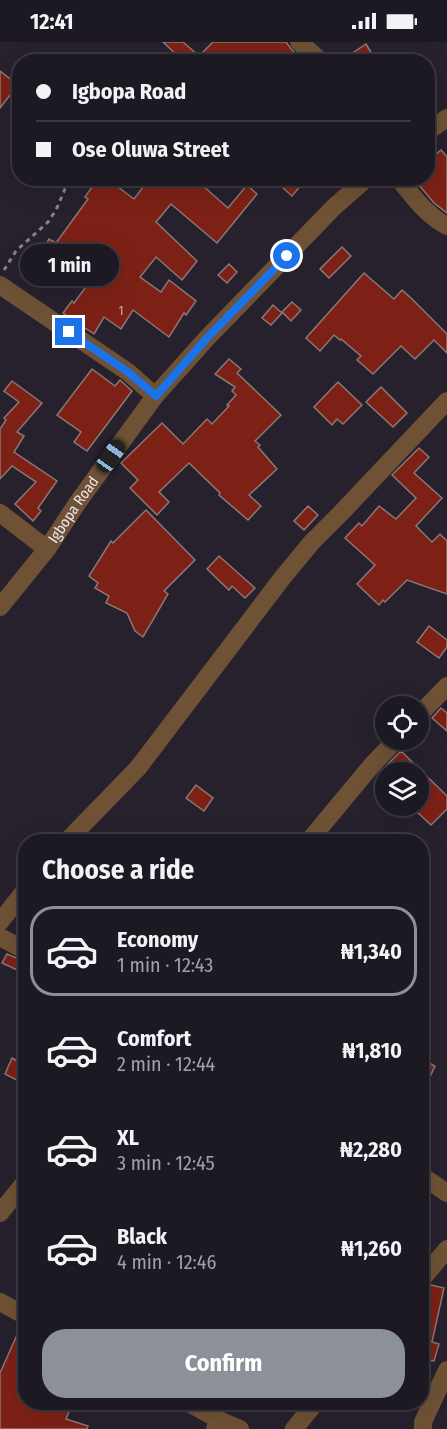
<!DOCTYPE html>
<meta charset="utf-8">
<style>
:root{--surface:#1c1922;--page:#29262f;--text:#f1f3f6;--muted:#a0a0a5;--line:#3a3840;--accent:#8c9099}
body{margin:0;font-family:"Fira Sans Condensed",sans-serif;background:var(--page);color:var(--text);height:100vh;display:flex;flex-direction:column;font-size:22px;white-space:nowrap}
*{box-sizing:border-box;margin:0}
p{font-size:20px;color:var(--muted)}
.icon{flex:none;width:33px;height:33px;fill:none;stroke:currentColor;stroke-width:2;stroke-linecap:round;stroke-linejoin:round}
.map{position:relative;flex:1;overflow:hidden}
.panel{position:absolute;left:18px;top:792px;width:411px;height:576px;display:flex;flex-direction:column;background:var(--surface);border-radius:24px;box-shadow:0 6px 24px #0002,0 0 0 2px var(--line)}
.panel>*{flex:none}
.guide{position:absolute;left:12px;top:12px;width:423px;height:132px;border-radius:24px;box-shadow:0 6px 24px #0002,0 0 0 2px var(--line);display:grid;align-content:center;height:132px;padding:0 24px;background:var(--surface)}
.fabs{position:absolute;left:375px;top:654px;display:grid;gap:12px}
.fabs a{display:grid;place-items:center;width:54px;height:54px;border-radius:50%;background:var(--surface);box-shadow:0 6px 24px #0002,0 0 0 2px var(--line);font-size:30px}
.end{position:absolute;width:27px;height:27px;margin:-14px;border:8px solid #1a73e8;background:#fff;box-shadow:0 0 0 3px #fff}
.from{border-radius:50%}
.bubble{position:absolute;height:42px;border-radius:21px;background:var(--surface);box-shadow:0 6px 24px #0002,0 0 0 2px var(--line);font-size:20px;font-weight:700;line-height:42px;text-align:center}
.car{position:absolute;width:18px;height:36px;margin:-18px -9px;border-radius:8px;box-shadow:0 0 4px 2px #0007;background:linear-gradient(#222 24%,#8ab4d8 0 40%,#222 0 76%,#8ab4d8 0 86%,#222 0)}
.guide b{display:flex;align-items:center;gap:21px;height:57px;font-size:22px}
.guide b+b{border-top:2px solid var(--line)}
.guide i{width:15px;height:15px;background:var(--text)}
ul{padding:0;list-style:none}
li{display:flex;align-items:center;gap:18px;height:90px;margin:0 12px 9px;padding:0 12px;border:3px solid transparent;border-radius:24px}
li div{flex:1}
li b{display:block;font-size:22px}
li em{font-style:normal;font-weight:700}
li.active{border-color:var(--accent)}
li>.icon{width:54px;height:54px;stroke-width:1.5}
h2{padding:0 24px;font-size:27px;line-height:72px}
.action{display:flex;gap:12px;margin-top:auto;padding:12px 24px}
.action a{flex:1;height:69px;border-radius:24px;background:var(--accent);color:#fff;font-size:24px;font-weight:700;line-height:69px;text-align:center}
.status{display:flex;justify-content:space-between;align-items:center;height:42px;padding:0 30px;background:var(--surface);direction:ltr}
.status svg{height:16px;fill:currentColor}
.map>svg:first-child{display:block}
</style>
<div class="status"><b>12:41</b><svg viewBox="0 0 49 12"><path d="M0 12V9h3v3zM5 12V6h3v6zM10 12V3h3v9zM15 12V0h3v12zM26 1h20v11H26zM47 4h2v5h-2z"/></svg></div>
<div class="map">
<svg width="447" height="1387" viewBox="0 0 447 1387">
<rect width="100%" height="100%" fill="#26212d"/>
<!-- building -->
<g fill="#7d2116" stroke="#8b7875" stroke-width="1.5">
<polygon points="163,0 183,0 199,14 213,0 286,0 292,8 304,20 184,20"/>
<polygon points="366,2 377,20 339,20"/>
<polygon points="0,29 18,43 0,66"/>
<polygon points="441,108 447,115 447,171 434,161 413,136 428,136 428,119"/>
<polygon points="81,136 106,136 134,157 150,136 194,136 228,166 247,143 257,152 217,201 171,162 156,180 197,219 182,238 156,215 140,235 161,250 169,238 196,259 186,273 184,271 169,295 133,268 121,287 104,275 94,292 63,271 72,259 74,261 88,242 42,209 49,197 56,201 88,157 85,155 92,145"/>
<polygon points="272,136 307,136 292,154"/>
<polygon points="342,205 351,214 329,236 320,227"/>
<polygon points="229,222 237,230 227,241 218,233"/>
<polygon points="364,231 394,257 402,248 412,257 447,292 447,311 434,298 415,317 401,304 373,332 357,318 361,314 341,297 340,298 334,293 320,309 306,296"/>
<polygon points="292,260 301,268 291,279 282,270"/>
<polygon points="273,263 282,271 271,283 262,276"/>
<polygon points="229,317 241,327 237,331 281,373 255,399 260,403 258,405 277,427 249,453 261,464 248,478 219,453 220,451 189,421 159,450 169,460 157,473 130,446 138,438 121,421 162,381 183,402 207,377 212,382 229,364 227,363 236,353 232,349 235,345 215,332"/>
<polygon points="92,327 115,344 120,338 132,349 87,409 74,400 81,390 57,373"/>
<polygon points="12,339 42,361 17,390 24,394 14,410 57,439 38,466 41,469 33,479 15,462 36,440 12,424 0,437 0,387 6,378 4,376 19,360 4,349"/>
<polygon points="338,340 362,363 343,382 337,377 332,383 314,365"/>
<polygon points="381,345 407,371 393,385 366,360"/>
<polygon points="419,406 429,415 414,431 442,456 416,484 432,500 440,492 447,499 447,552 407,538 385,560 383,558 379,563 357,542 375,523 345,496 359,481 362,484 379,464 396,477 416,456 392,433"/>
<polygon points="308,464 318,473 304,488 294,479"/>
<polygon points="146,468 195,518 164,549 168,552 143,595 135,589 127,571 106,561 109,554 95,546 98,541 89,534 111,499 113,501"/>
<polygon points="219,514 255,546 245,556 232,544 229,548 207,527"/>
<polygon points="429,584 447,598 447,605 439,616 417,600"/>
<polygon points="441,666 447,671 447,689 432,676"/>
<polygon points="401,709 447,754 447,767 431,783 417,770 426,760 418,753 418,730 380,730"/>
<polygon points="196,743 213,756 204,769 186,756"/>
<polygon points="7,912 26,920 26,932 2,921"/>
<polygon points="12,1016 26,1024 26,1043 5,1032"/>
<polygon points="422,1017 435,1024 422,1052"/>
<polygon points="431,1243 444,1246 432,1300 439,1302 434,1319 428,1318 427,1325 422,1324 422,1260 424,1250"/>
<polygon points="21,1284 26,1285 26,1360 73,1360 66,1377 88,1384 87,1387 0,1387 0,1331"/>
</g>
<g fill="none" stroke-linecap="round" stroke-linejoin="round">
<!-- path -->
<polyline stroke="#87838d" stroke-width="3" stroke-dasharray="4.5 4.5" stroke-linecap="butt" points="4,228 16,209 48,180 56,168 65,147 76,136"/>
<!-- minor -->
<g stroke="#6f5235" stroke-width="18">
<polyline points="299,0 322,20"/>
<polyline points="428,89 447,76"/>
<path d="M398,136C413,154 426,173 447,184"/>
<polyline points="0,243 128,330 155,354"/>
<polyline points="0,471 47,507"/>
<path id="s1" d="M0,565L47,507L78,460L155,354L207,296L334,165L367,136"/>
<polyline points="418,674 447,644"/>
<polyline points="66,800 138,726 283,535 312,500 341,471 447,359"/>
<polyline points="308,800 372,723 396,698"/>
<polyline points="0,880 26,847"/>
<polyline points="0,895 26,909"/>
<polyline points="422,1134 447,1151"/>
<polyline points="0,1171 26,1139"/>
<polyline points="422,1237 447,1207"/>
<polyline points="0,1260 26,1274"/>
<polyline points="187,1360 219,1378 215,1387"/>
<polyline points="219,1378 240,1387"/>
<polyline points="294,1387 316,1360"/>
<polyline points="423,1387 423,1380 447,1328"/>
</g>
</g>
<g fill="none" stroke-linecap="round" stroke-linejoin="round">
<!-- route -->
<polyline stroke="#1a73e8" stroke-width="8" points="69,290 128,330 156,354 207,296 287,214"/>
</g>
<g text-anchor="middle" stroke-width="5" stroke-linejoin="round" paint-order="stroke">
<!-- number labels -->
<g font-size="12" fill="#d0b6ba">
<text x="121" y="273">1</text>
</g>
<!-- street labels -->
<g font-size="15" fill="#ebe8f0" stroke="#1c1723">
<text dy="5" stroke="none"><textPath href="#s1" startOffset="122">Igbopa Road</textPath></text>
</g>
</g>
</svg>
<div class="fabs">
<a><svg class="icon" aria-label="locate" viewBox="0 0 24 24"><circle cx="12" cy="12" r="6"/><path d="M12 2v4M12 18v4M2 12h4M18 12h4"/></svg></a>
<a><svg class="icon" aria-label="layers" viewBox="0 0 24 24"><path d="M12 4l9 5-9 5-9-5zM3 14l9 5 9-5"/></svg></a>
</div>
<i class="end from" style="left:287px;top:214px"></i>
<i class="end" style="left:69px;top:290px"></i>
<div class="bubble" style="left:20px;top:202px;width:99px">1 min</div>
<i class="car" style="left:111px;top:414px;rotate:35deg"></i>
<div class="guide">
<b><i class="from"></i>Igbopa Road</b>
<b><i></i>Ose Oluwa Street</b>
</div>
<section class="panel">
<h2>Choose a ride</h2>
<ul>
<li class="active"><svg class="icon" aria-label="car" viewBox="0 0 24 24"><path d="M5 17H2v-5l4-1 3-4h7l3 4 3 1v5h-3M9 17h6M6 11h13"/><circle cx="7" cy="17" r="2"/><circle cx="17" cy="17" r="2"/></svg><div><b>Economy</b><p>1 min · 12:43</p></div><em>₦1,340</em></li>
<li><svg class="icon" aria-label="car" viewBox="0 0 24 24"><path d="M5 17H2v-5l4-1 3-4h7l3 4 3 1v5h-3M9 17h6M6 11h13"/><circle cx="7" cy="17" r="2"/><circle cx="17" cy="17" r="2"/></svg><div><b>Comfort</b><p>2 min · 12:44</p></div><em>₦1,810</em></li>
<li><svg class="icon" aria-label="car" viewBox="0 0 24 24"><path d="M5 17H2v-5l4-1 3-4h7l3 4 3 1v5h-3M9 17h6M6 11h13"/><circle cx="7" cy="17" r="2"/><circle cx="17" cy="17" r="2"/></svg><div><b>XL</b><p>3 min · 12:45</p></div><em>₦2,280</em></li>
<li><svg class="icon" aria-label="car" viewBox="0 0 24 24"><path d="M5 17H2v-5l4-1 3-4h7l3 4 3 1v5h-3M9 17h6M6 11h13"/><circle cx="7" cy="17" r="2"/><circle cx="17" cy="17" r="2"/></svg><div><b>Black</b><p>4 min · 12:46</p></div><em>₦1,260</em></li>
</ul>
<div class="action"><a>Confirm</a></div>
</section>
</div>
